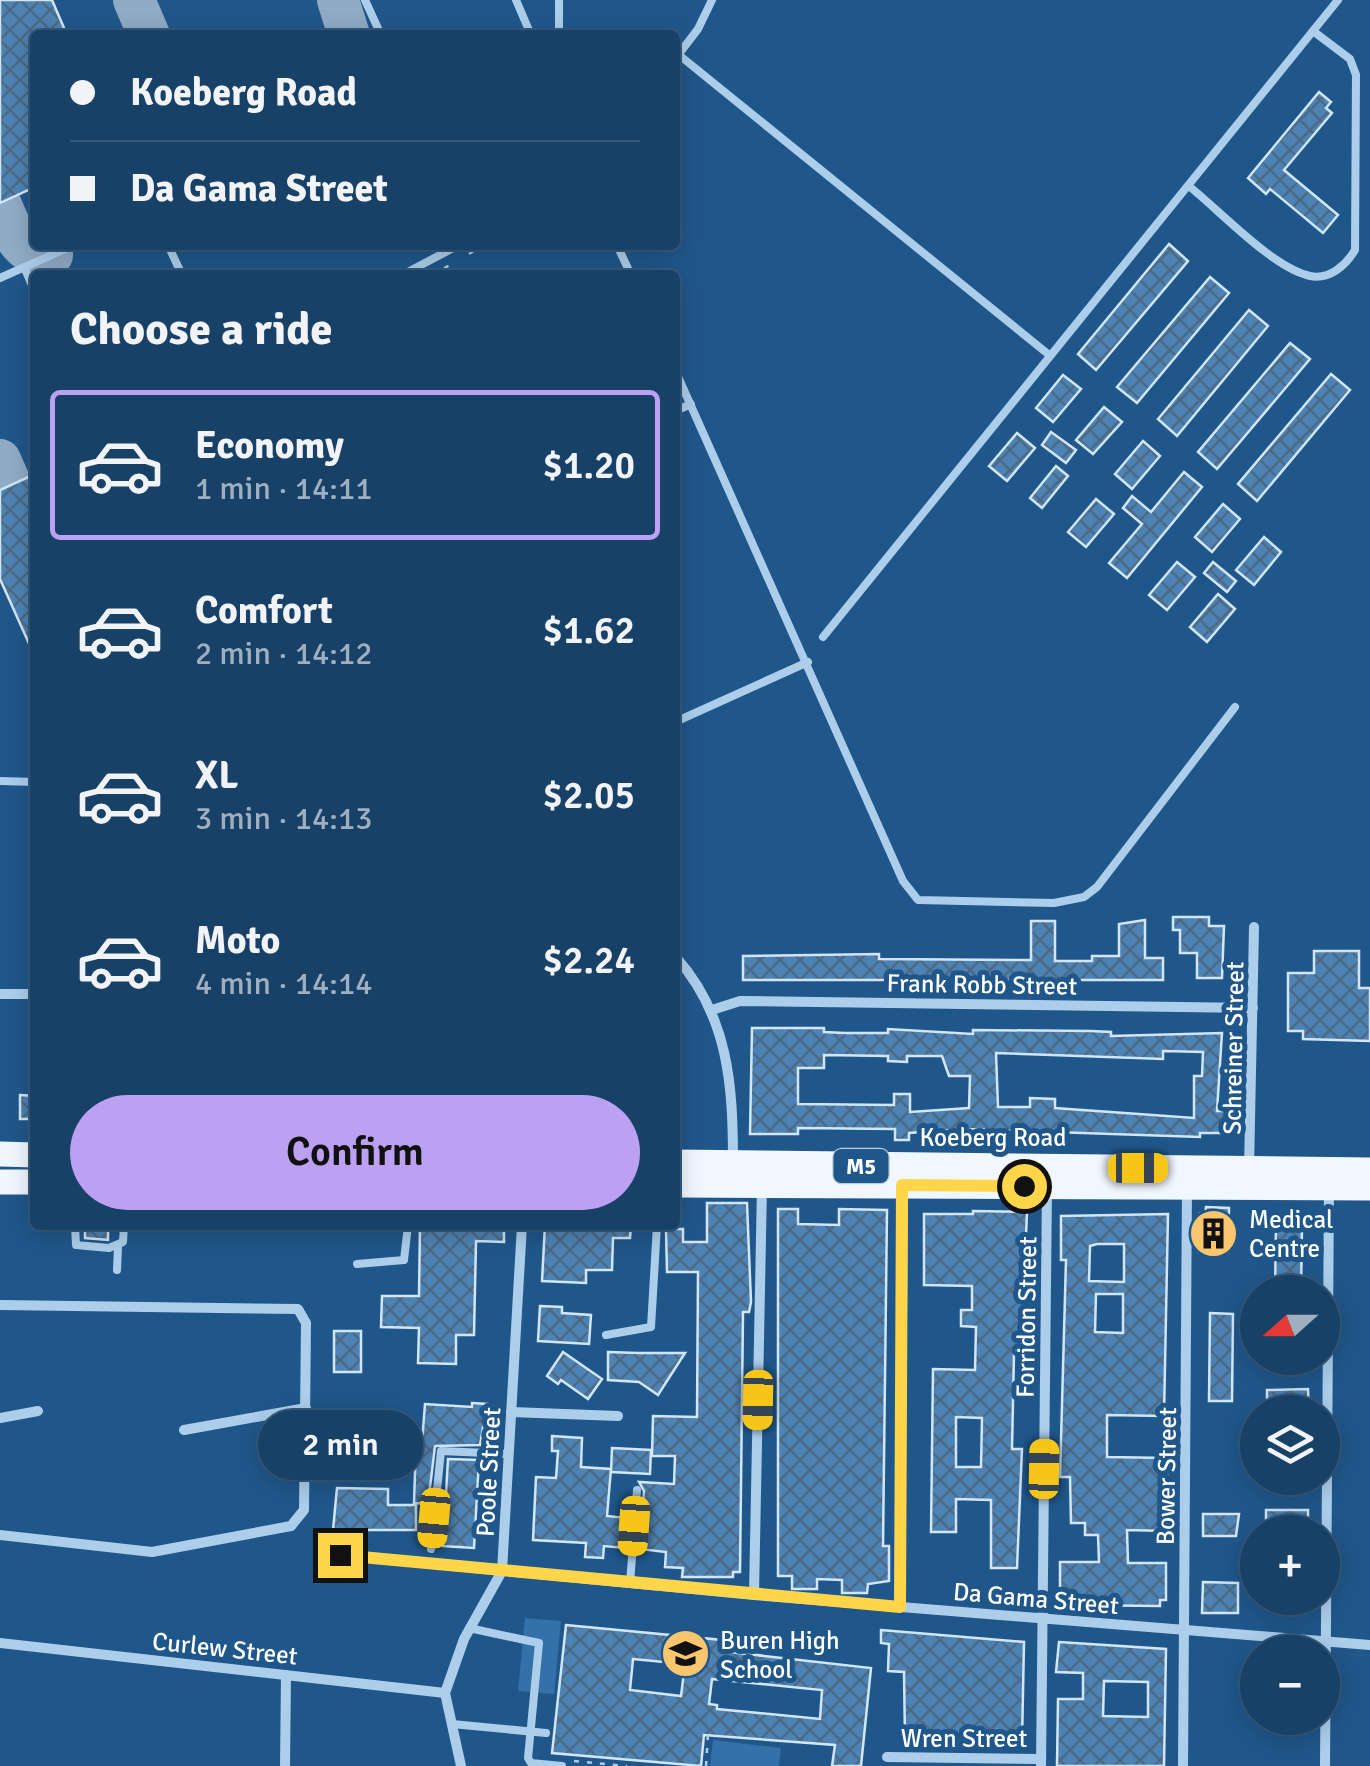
<!DOCTYPE html>
<meta charset="utf-8">
<style>
:root{--surface:#184168;--page:#254c71;--text:#f1f3f6;--muted:#9fafc0;--line:#365a7c;--accent:#bca0f2}
body{margin:0;font-family:Signika,sans-serif;background:var(--page);color:var(--text);height:100vh;display:flex;flex-direction:column;font-size:38px;white-space:nowrap}
*{box-sizing:border-box;margin:0}
p{font-size:32px;color:var(--muted)}
.icon{flex:none;width:55px;height:55px;fill:none;stroke:currentColor;stroke-width:2;stroke-linecap:round;stroke-linejoin:round}
.map{position:relative;flex:1;overflow:hidden}
.panel{position:absolute;left:30px;top:270px;width:650px;height:960px;display:flex;flex-direction:column;background:var(--surface);border-radius:10px;box-shadow:0 5px 25px #0003,0 0 0 2px var(--line)}
.panel>*{flex:none}
.banner{position:absolute;left:30px;top:30px;width:650px;height:220px;border-radius:10px;box-shadow:0 5px 25px #0003,0 0 0 2px var(--line);display:grid;align-content:center;height:220px;padding:0 40px;background:var(--surface)}
.needle{width:65px;rotate:249deg}
.buttons{position:absolute;left:1240px;top:1275px;display:grid;gap:20px}
.buttons a{display:grid;place-items:center;width:100px;height:100px;border-radius:50%;background:var(--surface);box-shadow:0 5px 25px #0003,0 0 0 2px var(--line);font-size:50px}
.end{position:absolute;width:45px;height:45px;margin:-22px;border:12px solid #ffd54a;background:#111;box-shadow:0 0 0 5px #111}
.from{border-radius:50%}
.bubble{position:absolute;height:70px;border-radius:35px;background:var(--surface);box-shadow:0 5px 25px #0003,0 0 0 2px var(--line);font-size:32px;font-weight:600;line-height:70px;text-align:center}
.car{position:absolute;width:30px;height:60px;margin:-30px -15px;border-radius:12px;box-shadow:0 0 8px 2px #0007;background:linear-gradient(#f5c518 24%,#345 0 40%,#f5c518 0 76%,#345 0 86%,#f5c518 0)}
.banner b{display:flex;align-items:center;gap:35px;height:95px;font-size:38px}
.banner b+b{border-top:2px solid var(--line)}
.banner i{width:25px;height:25px;background:var(--text)}
ul{padding:0;list-style:none}
li{display:flex;align-items:center;gap:30px;height:150px;margin:0 20px 15px;padding:0 20px;border:5px solid transparent;border-radius:10px}
li div{flex:1}
li b{display:block;font-size:38px}
li em{font-style:normal;font-weight:600}
li.current{border-color:var(--accent)}
li>.icon{width:90px;height:90px;stroke-width:1.5}
h2{padding:0 40px;font-size:45px;line-height:120px}
.action{display:flex;gap:20px;margin-top:auto;padding:20px 40px}
.action a{flex:1;height:115px;border-radius:60px;background:var(--accent);color:#111;font-size:40px;font-weight:600;line-height:115px;text-align:center}
.map>svg:first-child{display:block}
</style>
<div class="map">
<svg width="1370" height="1766" viewBox="0 0 1370 1766">
<defs>
<pattern id="building-cross-hatch" width="8" height="8" patternUnits="userSpaceOnUse" patternTransform="scale(2.5)"><rect width="8" height="8" fill="#4d83b4"/><path d="M0 0l8 8M0 8l8-8" fill="none" stroke="#4d6a85"/></pattern>
</defs>
<rect width="100%" height="100%" fill="#20578b"/>
<!-- grass -->
<g fill="#3471a8">
<polygon points="525,1618 561,1621 554,1694 518,1691"/>
<polygon points="713,1740 781,1748 779,1766 710,1766"/>
</g>
<g fill="none" stroke-linecap="round" stroke-linejoin="round">
<!-- taxiway -->
<g stroke="#90abc5" stroke-width="42">
<polyline points="134,0 149,35"/>
<polyline points="338,0 349,35"/>
<path d="M0,203C12,229 18,259 52,255"/>
<polyline points="0,460 11,485"/>
</g>
</g>
<!-- building -->
<g fill="url(#building-cross-hatch)" stroke="#d1e6f8" stroke-width="2.5" fill-rule="evenodd">
<polygon points="0,0 52,0 67,35 35,35 35,187 0,203"/>
<polygon points="1319,92 1331,102 1326,108 1332,113 1284,170 1338,215 1323,233 1270,189 1266,194 1248,178"/>
<polygon points="1169,244 1188,261 1096,370 1078,354"/>
<polygon points="1210,277 1229,293 1137,403 1117,387"/>
<polygon points="1249,310 1268,326 1177,436 1158,419"/>
<polygon points="1290,343 1310,359 1217,469 1198,452"/>
<polygon points="1331,374 1350,390 1257,501 1238,484"/>
<polygon points="1063,375 1081,389 1053,422 1036,408"/>
<polygon points="1104,407 1122,422 1093,454 1076,440"/>
<polygon points="1051,432 1076,450 1066,463 1042,445"/>
<polygon points="1017,433 1035,448 1007,481 989,466"/>
<polygon points="1143,441 1160,456 1132,489 1115,474"/>
<polygon points="1056,466 1068,476 1042,508 1030,498"/>
<polygon points="1184,472 1202,487 1127,578 1109,563 1142,524 1123,508 1132,496 1151,512"/>
<polygon points="35,474 35,657 0,579 0,490"/>
<polygon points="1096,499 1114,514 1086,547 1068,532"/>
<polygon points="1223,504 1240,519 1212,552 1195,537"/>
<polygon points="1264,537 1281,552 1254,585 1236,570"/>
<polygon points="1177,562 1195,577 1167,610 1149,595"/>
<polygon points="1213,562 1236,581 1227,592 1204,573"/>
<polygon points="1218,594 1235,609 1207,642 1190,627"/>
<polygon points="1173,917 1209,917 1209,926 1224,926 1222,978 1197,978 1197,953 1180,953 1180,930 1173,930"/>
<polygon points="1145,920 1145,958 1163,958 1163,980 743,980 743,956 879,954 879,959 1031,960 1031,921 1055,921 1055,961 1092,961 1092,956 1119,956 1119,924"/>
<polygon points="1314,951 1359,951 1359,988 1370,988 1370,1041 1303,1039 1303,1031 1288,1031 1288,973 1314,973"/>
<path d="M752,1028H824V1032L845,1033H888V1029L973,1034V1030L1091,1031L1111,1032V1036L1222,1033L1217,1111H1229L1228,1133H1200V1137L965,1129L909,1133V1140H895V1129L798,1128V1134H750ZM1163,1051L1203,1052L1202,1076H1194V1118L1055,1108V1099L1030,1098V1107H998L996,1053L1163,1059ZM824,1055L888,1056V1061L907,1062V1056H942L949,1076H970L969,1108L910,1112V1094H894V1105L798,1104V1068H824Z"/>
<polygon points="20,1095 35,1096 35,1119 20,1119"/>
<polygon points="707,1203 747,1203 751,1302 749,1312 743,1312 740,1572 733,1572 733,1577 682,1577 683,1568 665,1567 666,1552 640,1549 644,1491 639,1482 674,1484 675,1456 652,1456 653,1416 697,1417 698,1272 667,1272 666,1229 683,1229 683,1242 707,1242"/>
<polygon points="1206,1207 1229,1208 1228,1252 1199,1252 1200,1214 1205,1215"/>
<polygon points="778,1209 798,1209 798,1224 839,1225 839,1209 887,1210 883,1546 889,1546 889,1581 868,1584 867,1593 842,1593 842,1580 817,1579 817,1589 792,1589 792,1576 778,1576"/>
<path d="M973,1211L1027,1212L1021,1354H1014L1012,1449H1022L1017,1568H991V1500L956,1499V1532H931L933,1369L975,1370L976,1327L961,1326V1310H972V1286L924,1285V1214H973ZM956,1417L982,1418L981,1467H956Z"/>
<path d="M1168,1214L1164,1416L1107,1415V1457L1168,1458L1166,1531L1127,1530L1128,1563H1166V1600H1160V1606L1065,1605V1599H1060V1562H1099L1098,1535H1085V1523H1071L1070,1477H1060L1066,1260H1061V1216ZM1097,1244H1124V1282L1089,1281L1090,1246ZM1096,1294H1123V1333L1095,1332Z"/>
<polygon points="85,1225 108,1225 108,1240 85,1238"/>
<polygon points="420,1225 504,1225 504,1242 476,1241 474,1335 456,1335 456,1364 418,1363 419,1328 381,1327 382,1296 419,1296"/>
<polygon points="545,1225 631,1225 630,1238 613,1238 612,1270 586,1270 586,1283 542,1281"/>
<polygon points="1276,1225 1302,1226 1301,1292 1275,1292"/>
<polygon points="540,1306 562,1307 562,1313 591,1315 589,1344 538,1341"/>
<polygon points="1210,1313 1233,1314 1232,1401 1209,1401"/>
<rect x="334" y="1331" width="27" height="41"/>
<polygon points="563,1352 602,1379 588,1399 561,1380 558,1384 547,1376"/>
<polygon points="608,1352 638,1353 685,1353 658,1395 639,1382 608,1380"/>
<polygon points="1308,1389 1309,1412 1267,1412 1267,1390"/>
<polygon points="472,1403 487,1404 480,1445 435,1446 428,1504 414,1503 416,1442 422,1442 425,1404 472,1407"/>
<polygon points="334,1422 381,1423 380,1452 334,1451"/>
<polygon points="552,1436 582,1438 581,1467 611,1469 607,1516 627,1518 625,1548 604,1546 603,1558 585,1557 586,1543 533,1540 536,1477 556,1478 558,1451 552,1451"/>
<polygon points="612,1448 651,1450 650,1474 611,1472"/>
<polygon points="448,1459 479,1460 474,1548 443,1546"/>
<polygon points="337,1488 388,1489 388,1505 416,1505 416,1530 333,1530"/>
<rect x="1266" y="1510" width="42" height="22"/>
<polygon points="1203,1514 1239,1514 1236,1536 1203,1536"/>
<polygon points="1203,1582 1238,1583 1238,1613 1202,1613"/>
<path d="M566,1625L722,1640L721,1651L871,1668L861,1766H832L835,1745L704,1735L701,1766L552,1753ZM633,1659L685,1664L681,1696L630,1690ZM712,1679L822,1690L820,1719L717,1709V1705L709,1704Z"/>
<polygon points="881,1630 1024,1642 1022,1742 905,1740 904,1672 888,1671 889,1644 881,1643"/>
<path d="M1059,1642L1166,1649L1164,1766H1057L1058,1699H1083V1673L1056,1672ZM1104,1681L1148,1682V1717L1103,1716Z"/>
</g>
<g fill="none" stroke-linecap="round" stroke-linejoin="round">
<!-- path -->
<g stroke="#acceeb" stroke-width="2.5" stroke-dasharray="5 8" stroke-linecap="butt">
<polyline points="469,254 483,245"/>
<polyline points="433,275 453,263"/>
<polyline points="574,1761 627,1766"/>
<polyline points="706,1766 708,1734"/>
</g>
<!-- service -->
<g stroke="#acceeb" stroke-width="8">
<polyline points="365,0 381,35"/>
<polyline points="516,0 531,35"/>
<polyline points="559,0 559,35"/>
<polyline points="679,55 1048,354"/>
<polyline points="675,59 698,29 712,0"/>
<path d="M1190,187C1220,211 1273,268 1310,276C1330,280 1346,265 1355,250L1356,75L1350,59L1313,31"/>
<polyline points="168,245 182,275"/>
<polyline points="617,245 631,275"/>
<polyline points="24,267 35,292"/>
<polyline points="402,275 459,245"/>
<polyline points="0,278 74,245"/>
<polyline points="675,370 903,881 918,900 1054,903 1084,897 1097,887 1235,707"/>
<polyline points="675,411 691,404"/>
<polyline points="823,637 1338,0"/>
<polyline points="675,722 808,662"/>
<polyline points="0,781 35,782"/>
<polyline points="75,1225 76,1245 109,1248 123,1242 124,1225"/>
<polyline points="357,1264 404,1260 408,1225"/>
<polyline points="117,1270 118,1247"/>
<polyline points="606,1335 651,1327 657,1225"/>
<polyline points="431,1549 441,1451 509,1454"/>
<polyline points="630,1584 637,1490"/>
<polyline points="469,1628 539,1643 528,1758 531,1763 562,1766"/>
<polyline points="452,1724 546,1733"/>
</g>
<!-- minor -->
<g stroke="#acceeb" stroke-width="10">
<path d="M675,956C729,1016 733,1086 733,1163"/>
<polyline points="0,994 35,994"/>
<polyline points="712,1010 740,1001 1253,1008"/>
<polyline points="1249,1168 1254,927"/>
<polyline points="0,1305 298,1309 306,1323 304,1510 291,1526 152,1552 0,1535"/>
<polyline points="511,1412 618,1416"/>
<polyline points="0,1418 38,1411"/>
<polyline points="184,1430 306,1408"/>
<polyline points="340,1555 754,1595 1370,1645"/>
<polyline points="754,1595 762,1186"/>
<polyline points="900,1607 903,1188"/>
<polyline points="0,1643 445,1693"/>
<polyline points="887,1757 1041,1759"/>
<polyline points="285,1766 286,1675"/>
<polyline points="461,1766 445,1693 464,1639 502,1571 522,1225"/>
<polyline points="1041,1766 1047,1187"/>
<polyline points="1183,1766 1187,1187"/>
<polyline points="1325,1766 1329,1187"/>
</g>
<!-- primary -->
<g stroke="#f1f7fe" stroke-width="25">
<polyline points="0,1154 35,1155"/>
<polyline points="675,1162 1370,1170"/>
<polyline points="0,1182 35,1182"/>
<polyline points="675,1185 1370,1188"/>
</g>
</g>
<g fill="none" stroke-linecap="round" stroke-linejoin="round">
<!-- route -->
<polyline stroke="#ffd54a" stroke-width="12" points="340,1555 900,1607 902,1185 1024,1186"/>
</g>
<!-- icons -->
<defs>
<symbol id="building-disc" viewBox="-11 -11 22 22"><circle r="9.5" fill="#f9c56d" stroke="#20578b"/><path d="M-4-6H4V6H1V3H-1V6H-4ZM-2.5-4.3h1.7v1.8h-1.7ZM.8-4.3h1.7v1.8H.8ZM-2.5-1h1.7V.8h-1.7ZM.8-1h1.7V.8H.8Z" fill="#111"/></symbol>
<symbol id="school-disc" viewBox="-11 -11 22 22"><circle r="9.5" fill="#f9c56d" stroke="#20578b"/><path d="M0-5L7-2L0 1L-7-2ZM-4 1L0 2.5L4 1V4Q0 6-4 4Z" fill="#111"/></symbol>
</defs>
<g fill-rule="evenodd">
<use href="#building-disc" x="1186" y="1206" width="55" height="55"/>
<use href="#school-disc" x="658" y="1626" width="55" height="55"/>
</g>
<g text-anchor="middle" stroke-width="10" stroke-linejoin="round" paint-order="stroke">
<!-- shield labels -->
<rect fill="#20578b" stroke="#bccddc" stroke-width="2.5" x="833.5" y="1149" width="55" height="34" rx="8"/>
<g font-size="22" font-weight="bold" fill="#fff">
<text x="861" y="1174">M5</text>
</g>
<!-- street labels -->
<g font-size="25" fill="#fff" stroke="#20578b">
<text transform="translate(982 984) rotate(1)" y="9">Frank Robb Street</text>
<text transform="translate(1233 1048) rotate(-89)" y="9">Schreiner Street</text>
<text x="993" y="1146">Koeberg Road</text>
<text transform="translate(1026 1317) rotate(-89)" y="9">Forridon Street</text>
<text transform="translate(488 1472) rotate(-87)" y="9">Poole Street</text>
<text transform="translate(1166 1476) rotate(-89)" y="9">Bower Street</text>
<text transform="translate(1036 1598) rotate(5)" y="9">Da Gama Street</text>
<text transform="translate(225 1648) rotate(6)" y="9">Curlew Street</text>
<text x="964" y="1747">Wren Street</text>
</g>
<!-- poi labels -->
<g font-size="25" fill="#fff" stroke="#20578b" text-anchor="start">
<text x="1249" y="1228">Medical<tspan x="1249" dy="29">Centre</tspan></text>
<text x="720" y="1649">Buren High<tspan x="720" dy="29">School</tspan></text>
</g>
</g>
</svg>
<div class="buttons">
<a><svg class="needle" viewBox="-14 -14 28 28"><path d="M0-13l5 13h-10z" fill="#e53935"/><path d="M0 13l5-13h-10z" fill="#9fafc0"/></svg></a>
<a><svg class="icon" aria-label="layers" viewBox="0 0 24 24"><path d="M12 4l9 5-9 5-9-5zM3 14l9 5 9-5"/></svg></a>
<a>+</a>
<a>−</a>
</div>
<i class="end from" style="left:1024px;top:1186px"></i>
<i class="end" style="left:340px;top:1555px"></i>
<div class="bubble" style="left:258px;top:1410px;width:165px">2 min</div>
<i class="car" style="left:1138px;top:1168px;rotate:90deg"></i>
<i class="car" style="left:758px;top:1400px;rotate:181deg"></i>
<i class="car" style="left:1044px;top:1469px;rotate:1deg"></i>
<i class="car" style="left:434px;top:1518px;rotate:185deg"></i>
<i class="car" style="left:634px;top:1526px;rotate:184deg"></i>
<div class="banner">
<b><i class="from"></i>Koeberg Road</b>
<b><i></i>Da Gama Street</b>
</div>
<section class="panel">
<h2>Choose a ride</h2>
<ul>
<li class="current"><svg class="icon" aria-label="car" viewBox="0 0 24 24"><path d="M5 17H2v-5l4-1 3-4h7l3 4 3 1v5h-3M9 17h6M6 11h13"/><circle cx="7" cy="17" r="2"/><circle cx="17" cy="17" r="2"/></svg><div><b>Economy</b><p>1 min · 14:11</p></div><em>$1.20</em></li>
<li><svg class="icon" aria-label="car" viewBox="0 0 24 24"><path d="M5 17H2v-5l4-1 3-4h7l3 4 3 1v5h-3M9 17h6M6 11h13"/><circle cx="7" cy="17" r="2"/><circle cx="17" cy="17" r="2"/></svg><div><b>Comfort</b><p>2 min · 14:12</p></div><em>$1.62</em></li>
<li><svg class="icon" aria-label="car" viewBox="0 0 24 24"><path d="M5 17H2v-5l4-1 3-4h7l3 4 3 1v5h-3M9 17h6M6 11h13"/><circle cx="7" cy="17" r="2"/><circle cx="17" cy="17" r="2"/></svg><div><b>XL</b><p>3 min · 14:13</p></div><em>$2.05</em></li>
<li><svg class="icon" aria-label="car" viewBox="0 0 24 24"><path d="M5 17H2v-5l4-1 3-4h7l3 4 3 1v5h-3M9 17h6M6 11h13"/><circle cx="7" cy="17" r="2"/><circle cx="17" cy="17" r="2"/></svg><div><b>Moto</b><p>4 min · 14:14</p></div><em>$2.24</em></li>
</ul>
<div class="action"><a>Confirm</a></div>
</section>
</div>
